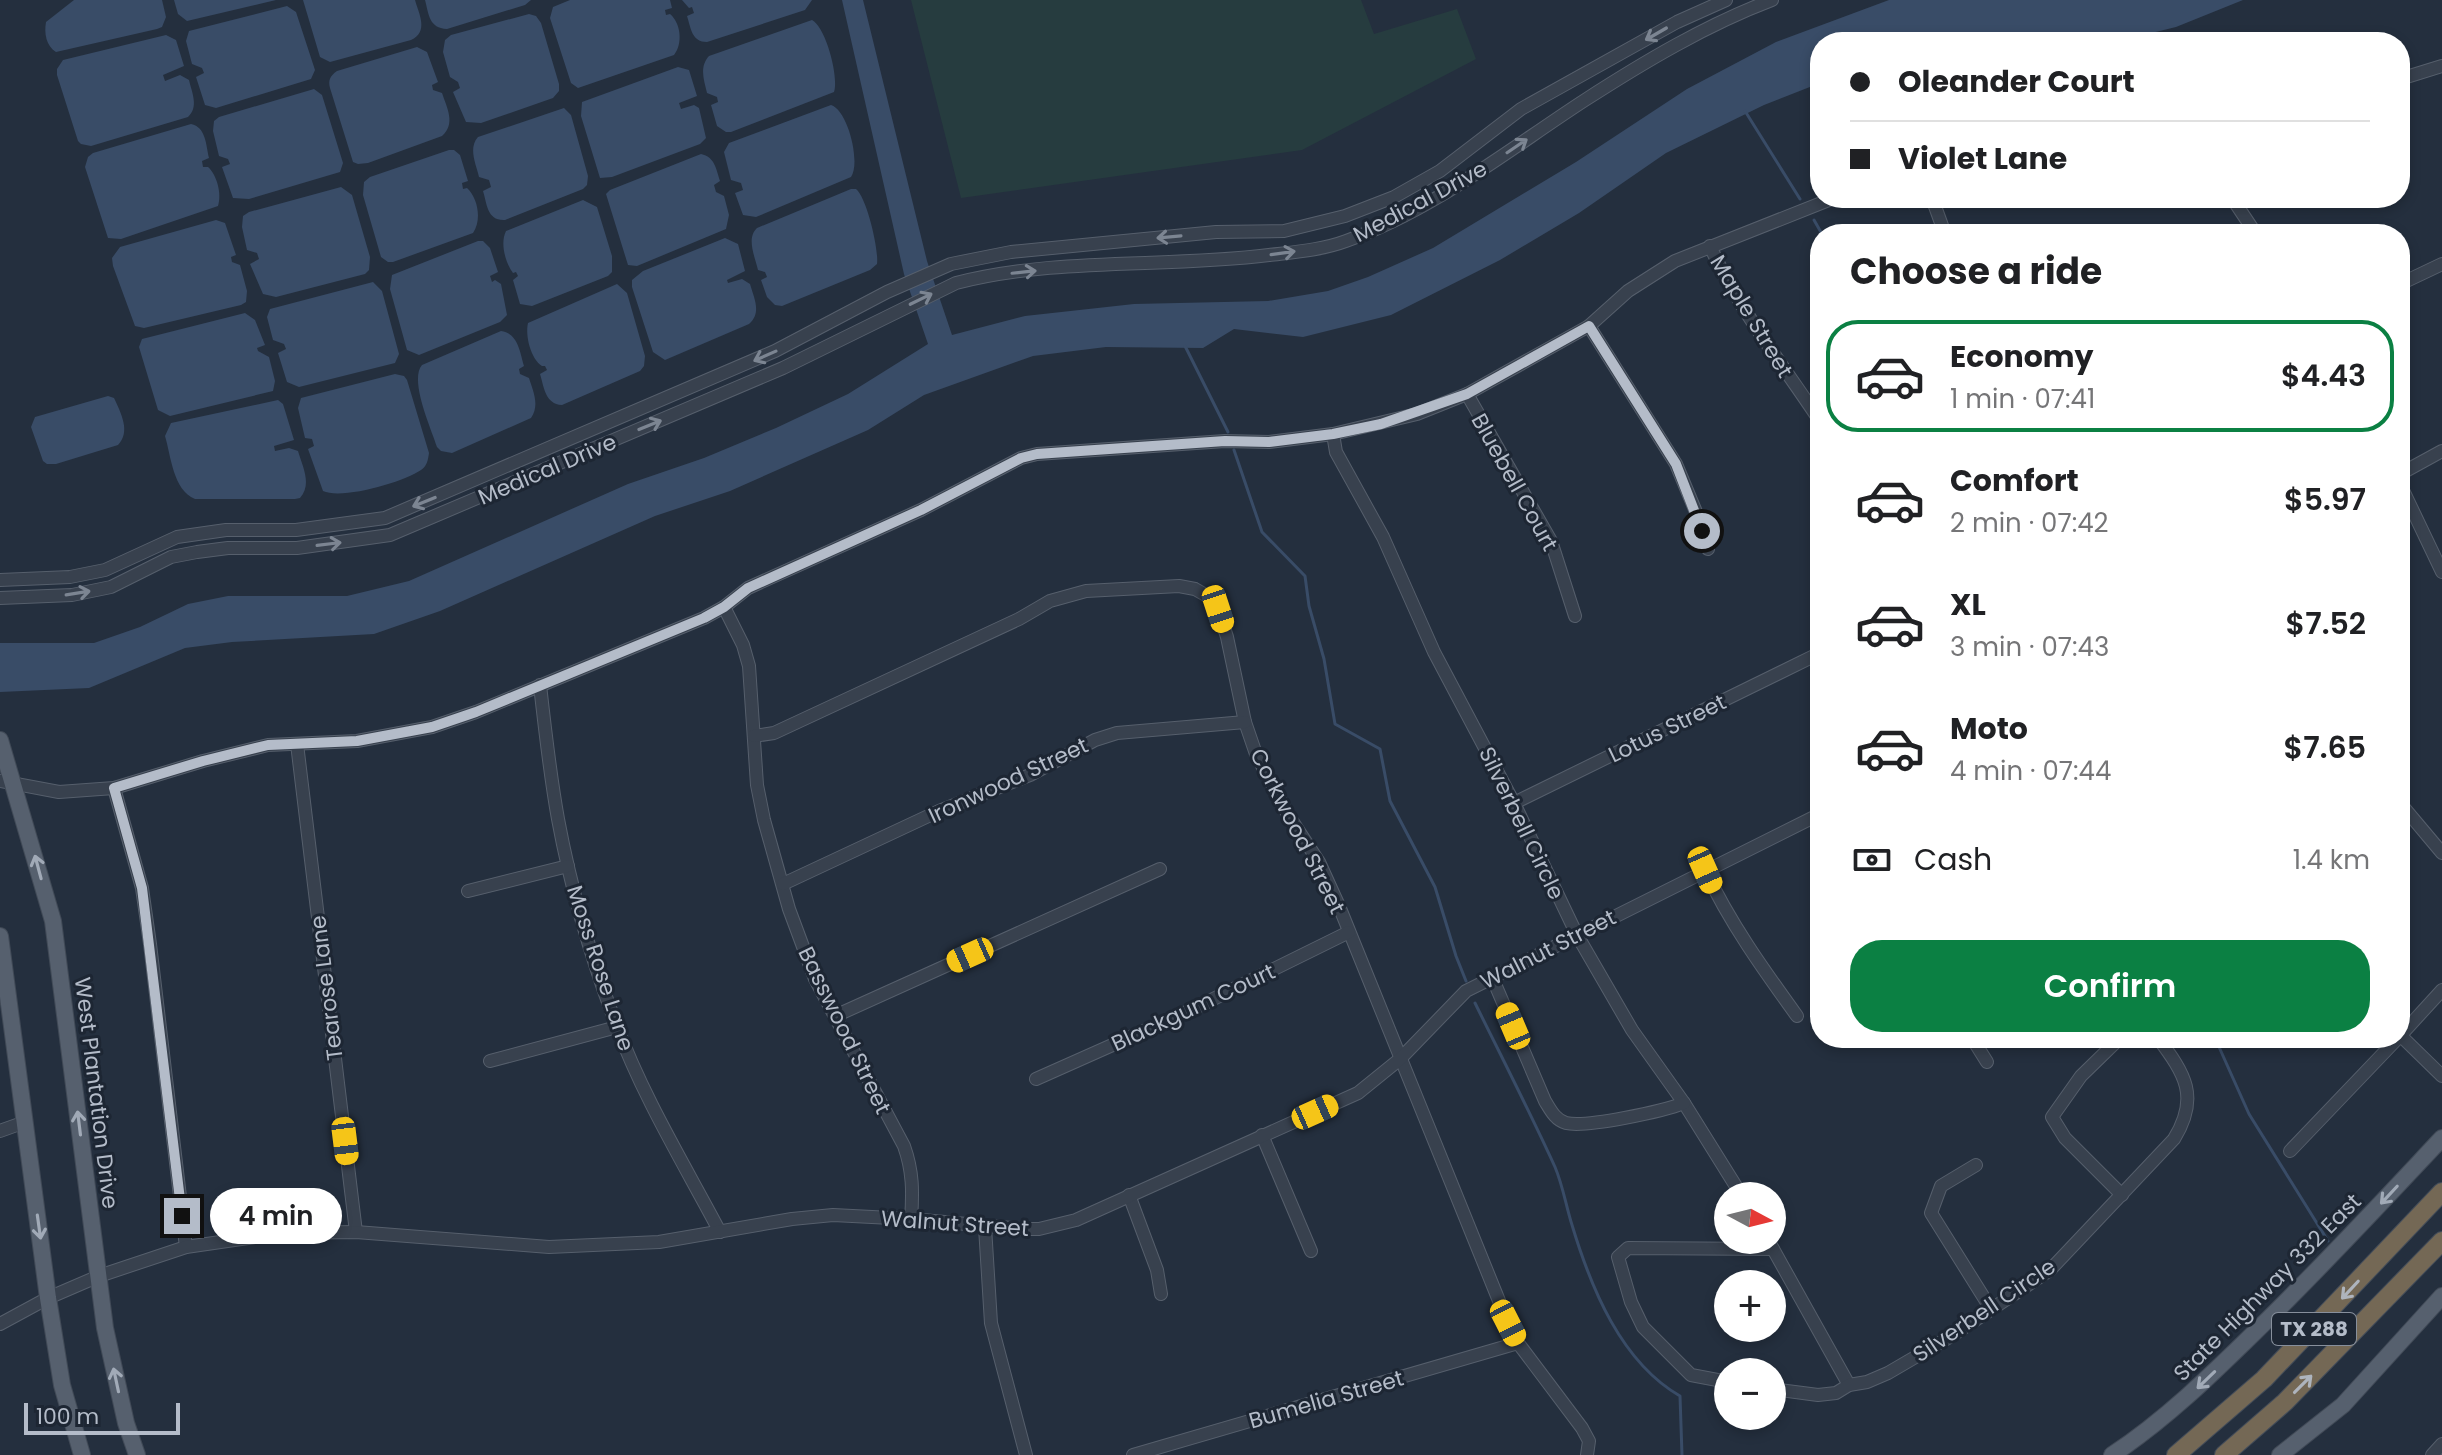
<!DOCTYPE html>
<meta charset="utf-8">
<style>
:root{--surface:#fff;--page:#f6f6f6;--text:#202124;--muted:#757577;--line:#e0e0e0;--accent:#0b8043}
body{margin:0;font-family:Poppins,sans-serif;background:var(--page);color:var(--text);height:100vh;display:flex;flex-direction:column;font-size:30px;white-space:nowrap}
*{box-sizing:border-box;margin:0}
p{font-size:26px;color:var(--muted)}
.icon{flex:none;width:44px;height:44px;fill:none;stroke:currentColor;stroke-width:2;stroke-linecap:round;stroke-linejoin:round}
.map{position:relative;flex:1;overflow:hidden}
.sheet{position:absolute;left:1810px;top:224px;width:600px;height:824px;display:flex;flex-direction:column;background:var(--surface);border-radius:32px;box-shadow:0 4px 12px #0003}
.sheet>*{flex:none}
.banner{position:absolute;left:1810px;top:32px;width:600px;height:176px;border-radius:32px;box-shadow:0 4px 12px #0003;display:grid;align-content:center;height:176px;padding:0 40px;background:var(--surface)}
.needle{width:52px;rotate:97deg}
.fabs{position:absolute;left:1714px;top:1182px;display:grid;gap:16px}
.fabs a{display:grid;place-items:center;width:72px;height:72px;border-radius:50%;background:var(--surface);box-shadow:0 4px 12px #0003;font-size:40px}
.scale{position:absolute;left:24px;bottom:20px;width:156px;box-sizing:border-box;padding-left:8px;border:4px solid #b4bcc9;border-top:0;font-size:22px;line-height:28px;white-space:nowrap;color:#b4bcc9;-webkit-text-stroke:6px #1d2633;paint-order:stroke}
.end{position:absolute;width:36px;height:36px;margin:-18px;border:10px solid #b4bcc9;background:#111;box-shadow:0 0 0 4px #111}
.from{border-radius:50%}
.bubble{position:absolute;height:56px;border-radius:28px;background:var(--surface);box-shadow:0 4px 12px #0003;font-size:26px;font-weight:600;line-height:56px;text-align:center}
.car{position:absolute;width:24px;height:48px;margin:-24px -12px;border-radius:10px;box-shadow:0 0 6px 2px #0007;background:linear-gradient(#f5c518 24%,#345 0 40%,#f5c518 0 76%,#345 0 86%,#f5c518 0)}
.banner b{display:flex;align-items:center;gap:28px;height:76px;font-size:30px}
.banner b+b{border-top:2px solid var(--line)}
.banner i{width:20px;height:20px;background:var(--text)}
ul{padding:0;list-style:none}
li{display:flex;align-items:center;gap:24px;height:112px;margin:0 16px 12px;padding:0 24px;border:4px solid transparent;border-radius:32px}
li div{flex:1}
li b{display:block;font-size:30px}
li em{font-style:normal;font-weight:600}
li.on{border-color:var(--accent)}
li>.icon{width:72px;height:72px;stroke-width:1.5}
h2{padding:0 40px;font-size:36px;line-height:96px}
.pay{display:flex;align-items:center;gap:20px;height:88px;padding:0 40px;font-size:30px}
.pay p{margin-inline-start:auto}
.action{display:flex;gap:16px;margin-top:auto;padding:16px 40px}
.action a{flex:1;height:92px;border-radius:32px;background:var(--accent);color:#fff;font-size:32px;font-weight:600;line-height:92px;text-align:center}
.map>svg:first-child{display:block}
</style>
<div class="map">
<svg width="2442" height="1455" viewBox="0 0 2442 1455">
<rect width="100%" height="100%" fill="#242f3e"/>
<!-- green -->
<polygon fill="#263c3f" points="911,0 1361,0 1374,34 1457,9 1476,59 1302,150 961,198"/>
<!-- water -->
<g fill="#394c67">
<path d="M74,0H162L166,17L162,27L157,29L56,52C46,46 44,33 46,22Z"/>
<polygon points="174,0 276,0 187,21 178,14"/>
<path d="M303,0H415C419,14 429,32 411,40L330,62L320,57Z"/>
<path d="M425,0H531L525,5L447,29C429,28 429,15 425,0Z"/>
<path d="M570,0H670L672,8L665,10L666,15L670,14C681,23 683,44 674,55L578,88L571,83L550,18L553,7Z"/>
<path d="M682,0H812L805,10L707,42C692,42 691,29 687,16L694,13L692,7L689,8Z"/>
<polygon points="842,0 863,0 927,261 952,335 1025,316 1134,304 1268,301 1328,291 1368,277 1433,248 1576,162 1687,89 1776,42 1889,0 2243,0 2176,27 2115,42 2042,42 1951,32 1926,42 1820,42 1820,83 1764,105 1666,153 1579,213 1500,260 1391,315 1303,337 1234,329 1203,348 1106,347 1033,356 924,395 868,430 730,491 655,516 440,611 374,634 232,642 185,648 89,688 0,692 0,643 94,643 140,627 188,604 228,596 347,596 409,581 628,484 704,458 776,428 848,394 928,344 904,274"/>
<polygon points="287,6 296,12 315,70 311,79 216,108 205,105 196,77 204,73 202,68 192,64 186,41 189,31"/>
<polygon points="529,14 536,16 541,23 559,84 559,91 553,98 481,123 466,122 453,92 460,88 458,82 450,77 443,52 445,40 451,35"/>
<path d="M812,20C826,27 839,78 834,92L731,132H726L717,126L711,105L718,102L717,97L707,93C704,80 699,67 709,56Z"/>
<path d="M166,35L176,40L184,66L163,75L165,81L180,75L189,80C192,93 199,107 188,117L91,146L81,144L78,141L57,75V69L63,60Z"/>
<path d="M417,47L427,52L438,82L432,85L433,90L442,93C447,108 456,124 442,136L368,163L358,164L353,162L330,88C328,80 330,76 337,71Z"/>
<polygon points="678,67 689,70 697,96 679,103 681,109 694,105 699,108 706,138 700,144 612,177 600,178 581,116 582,102"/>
<polygon points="314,89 322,95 343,163 340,172 249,199 233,198 222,167 230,164 228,159 219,156 213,131 214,121 219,117"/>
<path d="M831,105C848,110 861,163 851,177L756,217L743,215L735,193L743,190L741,183L731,180L724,152L729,143Z"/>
<path d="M564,108L571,115L588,176L587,185L583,189L505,220C487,221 487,204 483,191L491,187L489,180L479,177C476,164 468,148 478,137Z"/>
<path d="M191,124C206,127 206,145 209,158L202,161L203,167H208C217,175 222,194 218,206L121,239L108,238L85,167L88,157L93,153Z"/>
<path d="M449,150H454L460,155L468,181L462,183L463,189L467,188C478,198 482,220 473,233L393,262H388L381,257L363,195L364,182L370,177Z"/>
<path d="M701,154C715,157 716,169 720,181L714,185L716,192L724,196L729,215L726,229L637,266L628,265L606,194L610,190Z"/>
<polygon points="341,187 352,195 370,257 369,270 365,274 276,297 263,294 250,264 259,259 257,253 247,250 242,227 243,216 249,212"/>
<path d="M851,189H856C867,198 879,250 877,264L870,270L782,306L775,305L767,297L761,280L767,277L765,272L758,270C755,257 746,238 757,228Z"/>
<path d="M583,200L597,207L612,256V272L608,276L532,306L520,304L513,280L518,276L516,272L513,273C505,262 500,243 506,231Z"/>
<polygon points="216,220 225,223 236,255 231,257 232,262 240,265 247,291 246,302 241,305 144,328 135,326 113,266 112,258 120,247"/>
<path d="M725,238L738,244L745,271L727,280L728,283L742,279L750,284C754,298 762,313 749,324L665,360L653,352L632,287V280L643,271Z"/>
<polygon points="478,241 483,241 490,248 498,272 490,276 492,282 495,280 501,284 507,315 500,322 419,355 407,350 390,289 392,275"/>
<polygon points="373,282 382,291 399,354 395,363 299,387 287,382 278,353 286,349 284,344 273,340 267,317 270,309"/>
<path d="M617,284L627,293L645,356L644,366L640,371L562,405C545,404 544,387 540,374L547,370L545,366H542C531,359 525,336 528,323Z"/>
<polygon points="245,313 255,320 265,345 257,348 258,351 269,357 275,381 273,391 170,416 158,410 139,347 142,339"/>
<path d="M501,331C518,333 520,352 524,366L519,369L520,374L529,378C533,391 540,405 531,418L452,453L441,451L437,447C431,428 409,380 422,365Z"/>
<path d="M395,374L404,376L407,380L429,453C428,460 427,466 421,470C404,482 342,500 323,491L308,449L314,446L312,439L305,438L298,408L301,398Z"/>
<path d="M108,396L114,398C121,413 131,432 118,445L56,464H47L43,461L31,427L35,417Z"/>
<path d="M278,400L283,404L294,440L274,446L275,451L289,448L298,451C303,468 312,484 300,498L295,499H195C173,490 171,456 165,436L171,423Z"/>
</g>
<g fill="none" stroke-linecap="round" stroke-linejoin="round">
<!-- stream -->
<g stroke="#394c67" stroke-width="3">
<polyline points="1745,111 1800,199"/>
<polyline points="1814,220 1822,234"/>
<polyline points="1185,346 1228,432"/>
<polyline points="1234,450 1262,532 1305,576 1309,606 1324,659 1335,724 1380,749 1390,801 1435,887 1456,956 1466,981"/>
<path d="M1475,1003C1502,1058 1530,1112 1555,1167C1563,1186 1566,1206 1572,1225C1591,1288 1621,1362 1680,1396L1682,1455"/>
<polyline points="2215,1038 2249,1114 2328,1241"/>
</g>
<defs>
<g id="minor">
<polyline points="2400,79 2442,66"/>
<polyline points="1932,198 1945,234"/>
<polyline points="2232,198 2256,234"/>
<path d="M1710,246C1738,308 1780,361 1818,418L1820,426"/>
<polyline points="2400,284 2442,264"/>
<polyline points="1589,326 1676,464 1696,512 1708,549"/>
<polyline points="1467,394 1551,541 1575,616"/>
<polyline points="1333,434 1336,452 1383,537 1434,652 1514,803 1577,935 1632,1030 1684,1103 1742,1196"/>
<polyline points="2400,474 2442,451"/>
<polyline points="2400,484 2442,572"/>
<polyline points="0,580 70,577 105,570 177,537 226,530 296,530 385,518 775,351 887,292 951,264 1011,252 1216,232 1284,231 1345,216 1394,197 1440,171 1521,109 1677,22 1726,0"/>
<path d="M0,598L72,595L111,587L171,557L197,552L228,548H297L390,535L783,368L956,283C1057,257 1165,268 1269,255C1294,252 1322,250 1346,241C1434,210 1508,150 1585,100C1644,62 1706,25 1772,0"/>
<path d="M724,607L743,645L749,666L757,785L764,820L789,909L815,979L904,1146C913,1171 913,1192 911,1219"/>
<path d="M540,685C545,730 550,775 558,819C571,889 591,958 616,1024C643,1097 684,1164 720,1232"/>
<polyline points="754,736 774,733 1019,619 1050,601 1086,591 1179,586 1195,589 1209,597 1218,609 1227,637 1245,722 1256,754 1287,813 1319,862 1339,906 1508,1323 1518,1343 1582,1428 1589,1441 1587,1455"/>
<polyline points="297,744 356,1232"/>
<polyline points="0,781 59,792 114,788 203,761 268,745 357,741 432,727 476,712 704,618 724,607 748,588 921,510 1021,458 1037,454 1225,441 1269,442 1333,434 1417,414 1467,394 1589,326 1628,291 1675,261 1834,198"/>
<polyline points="114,788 142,888 150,944 186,1247"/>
<polyline points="1514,803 1820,653"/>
<polyline points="2400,803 2442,853"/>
<path d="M1705,870C1730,923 1763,969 1797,1016"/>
<polyline points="783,884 939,811 1030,775 1095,740 1117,733 1245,722"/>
<polyline points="468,891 568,866"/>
<path d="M1492,977L1545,1101C1550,1109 1555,1120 1566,1123C1586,1128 1664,1111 1684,1103"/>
<polyline points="835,1016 1160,869"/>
<polyline points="2400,1035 2442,1076"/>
<polyline points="2400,1036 2442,990"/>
<polyline points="1972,1038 1987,1062"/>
<polyline points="2120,1038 2081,1076 2052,1117 2065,1138 2122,1195"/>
<polyline points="490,1061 617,1027"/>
<polyline points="1036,1079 1191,1010 1349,932"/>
<polyline points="0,1131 25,1122"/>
<polyline points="1262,1135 1311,1251"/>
<polyline points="2290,1151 2398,1038"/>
<polyline points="1976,1165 1941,1186 1931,1213 1991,1309"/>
<polyline points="1129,1195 1157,1270 1161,1294"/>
<polyline points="985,1227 991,1323 1026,1455"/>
<polyline points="1768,1240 1849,1385"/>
<polyline points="0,1324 48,1298 99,1276 186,1247 283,1233 356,1232 549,1247 659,1242 792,1219 833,1215 911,1219 1022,1229 1039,1229 1076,1220 1358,1093 1400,1059 1466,991 1820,814"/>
<polyline points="1728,1382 1691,1375 1643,1327 1631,1302 1618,1257 1628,1248 1773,1249"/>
<path d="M1772,1389L1818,1395L1836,1393L1849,1385L1867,1382L1888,1373L1953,1335L2050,1270L2174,1139C2200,1097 2185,1074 2158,1038"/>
<polyline points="1133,1455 1518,1343"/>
<polyline points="2432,1455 2442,1444"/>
</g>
<g id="major">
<polyline points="0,740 53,921 105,1328 126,1423 137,1455"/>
<polyline points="0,936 48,1298 62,1385 82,1455"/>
<path d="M2112,1455C2165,1420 2210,1376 2255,1332C2320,1269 2381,1203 2442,1138"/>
<polyline points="2280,1455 2343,1405 2442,1296"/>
</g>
<g id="highway">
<polyline points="2176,1455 2264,1379 2442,1192"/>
<polyline points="2224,1455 2285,1402 2442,1241"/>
</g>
</defs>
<!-- minor casing -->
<use href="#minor" stroke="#565f6c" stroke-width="14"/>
<!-- major casing -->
<use href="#major" stroke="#414a57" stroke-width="18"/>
<!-- highway casing -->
<use href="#highway" stroke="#434c59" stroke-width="20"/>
<!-- minor -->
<use href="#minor" stroke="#38414e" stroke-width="12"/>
<!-- major -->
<use href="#major" stroke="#56606e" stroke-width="16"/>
<!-- highway -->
<use href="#highway" stroke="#746855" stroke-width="18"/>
</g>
<!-- one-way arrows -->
<defs><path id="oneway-shaft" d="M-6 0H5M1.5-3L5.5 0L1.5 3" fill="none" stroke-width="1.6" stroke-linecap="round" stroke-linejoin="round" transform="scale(2)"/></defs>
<g stroke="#7c8592">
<use href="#oneway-shaft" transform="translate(1656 34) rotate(150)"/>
<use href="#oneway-shaft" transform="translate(1517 146) rotate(-34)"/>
<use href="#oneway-shaft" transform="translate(1169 237) rotate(175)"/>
<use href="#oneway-shaft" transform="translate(1283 253) rotate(-8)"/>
<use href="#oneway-shaft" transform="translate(1024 272) rotate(-6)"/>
<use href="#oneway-shaft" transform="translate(921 299) rotate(-26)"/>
<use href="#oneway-shaft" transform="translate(765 356) rotate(156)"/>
<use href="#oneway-shaft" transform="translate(650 425) rotate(-22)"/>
<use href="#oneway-shaft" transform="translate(424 502) rotate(158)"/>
<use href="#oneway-shaft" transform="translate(329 544) rotate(-7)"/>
<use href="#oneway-shaft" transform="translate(78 593) rotate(-9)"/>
</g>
<g stroke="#a1aab7">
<use href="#oneway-shaft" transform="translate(38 867) rotate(-105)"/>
<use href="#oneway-shaft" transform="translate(79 1123) rotate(-97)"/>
<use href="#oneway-shaft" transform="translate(2389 1195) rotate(133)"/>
<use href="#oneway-shaft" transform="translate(39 1227) rotate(82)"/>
<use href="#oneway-shaft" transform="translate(116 1380) rotate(-102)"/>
<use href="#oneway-shaft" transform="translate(2206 1380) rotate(136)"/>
</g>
<g stroke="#aeb4bd">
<use href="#oneway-shaft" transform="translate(2350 1290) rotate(133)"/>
<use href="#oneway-shaft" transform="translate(2303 1384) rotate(-45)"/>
</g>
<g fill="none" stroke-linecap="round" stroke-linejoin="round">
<!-- route -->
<polyline stroke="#b4bcc9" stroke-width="10" points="182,1216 142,888 114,788 203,761 268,745 357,741 432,727 476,712 704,618 724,607 748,588 921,510 1021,458 1037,454 1225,441 1269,442 1333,434 1381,424 1467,394 1589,326 1676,464 1702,531"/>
</g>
<g text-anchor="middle" stroke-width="6" stroke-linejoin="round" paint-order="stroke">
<!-- shield labels -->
<rect fill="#1d2633" stroke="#878f9c" stroke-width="2" x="2272" y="1313" width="84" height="32" rx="6"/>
<g font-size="20" font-weight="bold" fill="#b4bcc9">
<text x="2314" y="1336">TX 288</text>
</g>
<!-- street labels -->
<g font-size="22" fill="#b4bcc9" stroke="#1d2633">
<text transform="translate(1420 201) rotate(-28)" y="8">Medical Drive</text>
<text transform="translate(1752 316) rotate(59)" y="8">Maple Street</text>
<text transform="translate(547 469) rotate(-23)" y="8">Medical Drive</text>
<text transform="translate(1515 482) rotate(61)" y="8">Bluebell Court</text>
<text transform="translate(1667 728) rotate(-26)" y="8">Lotus Street</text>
<text transform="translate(1008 780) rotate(-25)" y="8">Ironwood Street</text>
<text transform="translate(1522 823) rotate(64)" y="8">Silverbell Circle</text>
<text transform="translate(1298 831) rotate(63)" y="8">Corkwood Street</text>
<text transform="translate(1548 949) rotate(-27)" y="8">Walnut Street</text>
<text transform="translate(601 968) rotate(72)" y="8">Moss Rose Lane</text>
<text transform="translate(326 988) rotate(-97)" y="8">Tearose Lane</text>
<text transform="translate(1193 1007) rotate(-25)" y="8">Blackgum Court</text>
<text transform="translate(845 1030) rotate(64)" y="8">Basswood Street</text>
<text transform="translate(97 1093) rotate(83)" y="8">West Plantation Drive</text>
<text transform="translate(955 1223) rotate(4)" y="8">Walnut Street</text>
<text transform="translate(2267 1287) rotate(-45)" y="8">State Highway 332 East</text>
<text transform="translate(1984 1310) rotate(-34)" y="8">Silverbell Circle</text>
<text transform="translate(1326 1399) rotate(-16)" y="8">Bumelia Street</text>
</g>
</g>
</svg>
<div class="fabs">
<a><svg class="needle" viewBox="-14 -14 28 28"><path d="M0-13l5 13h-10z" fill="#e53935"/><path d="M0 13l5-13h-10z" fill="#757577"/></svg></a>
<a>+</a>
<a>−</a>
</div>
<div class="scale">100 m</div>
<i class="end from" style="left:1702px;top:531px"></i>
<i class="end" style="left:182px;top:1216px"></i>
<div class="bubble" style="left:210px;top:1188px;width:132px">4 min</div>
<i class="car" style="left:1218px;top:609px;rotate:162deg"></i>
<i class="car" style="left:1705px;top:870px;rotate:156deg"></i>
<i class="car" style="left:970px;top:955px;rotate:246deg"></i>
<i class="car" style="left:1513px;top:1026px;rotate:337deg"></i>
<i class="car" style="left:1315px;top:1112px;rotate:66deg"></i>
<i class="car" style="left:345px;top:1141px;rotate:173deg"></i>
<i class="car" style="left:1508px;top:1323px;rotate:153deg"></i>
<div class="banner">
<b><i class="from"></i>Oleander Court</b>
<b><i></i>Violet Lane</b>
</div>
<section class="sheet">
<h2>Choose a ride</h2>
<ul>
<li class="on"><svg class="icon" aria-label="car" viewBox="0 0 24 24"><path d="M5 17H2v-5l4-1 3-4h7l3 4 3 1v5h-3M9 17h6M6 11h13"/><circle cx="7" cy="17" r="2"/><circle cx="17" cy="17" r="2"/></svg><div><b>Economy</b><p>1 min · 07:41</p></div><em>$4.43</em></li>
<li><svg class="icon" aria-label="car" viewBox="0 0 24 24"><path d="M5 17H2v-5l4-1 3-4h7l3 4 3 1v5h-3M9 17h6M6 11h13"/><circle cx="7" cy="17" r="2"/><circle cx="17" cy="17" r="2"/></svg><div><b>Comfort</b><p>2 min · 07:42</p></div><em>$5.97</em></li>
<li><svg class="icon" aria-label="car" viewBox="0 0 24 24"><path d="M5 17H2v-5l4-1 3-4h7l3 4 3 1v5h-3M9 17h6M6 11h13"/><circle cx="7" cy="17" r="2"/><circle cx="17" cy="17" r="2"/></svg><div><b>XL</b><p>3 min · 07:43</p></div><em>$7.52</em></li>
<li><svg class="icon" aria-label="car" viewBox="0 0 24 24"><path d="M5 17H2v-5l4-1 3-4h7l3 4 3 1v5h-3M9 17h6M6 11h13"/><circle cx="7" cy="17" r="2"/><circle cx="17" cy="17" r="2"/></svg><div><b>Moto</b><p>4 min · 07:44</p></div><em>$7.65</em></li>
</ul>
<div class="pay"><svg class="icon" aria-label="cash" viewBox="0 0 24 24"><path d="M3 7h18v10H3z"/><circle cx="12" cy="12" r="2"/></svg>Cash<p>1.4 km</p></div>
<div class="action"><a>Confirm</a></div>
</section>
</div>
